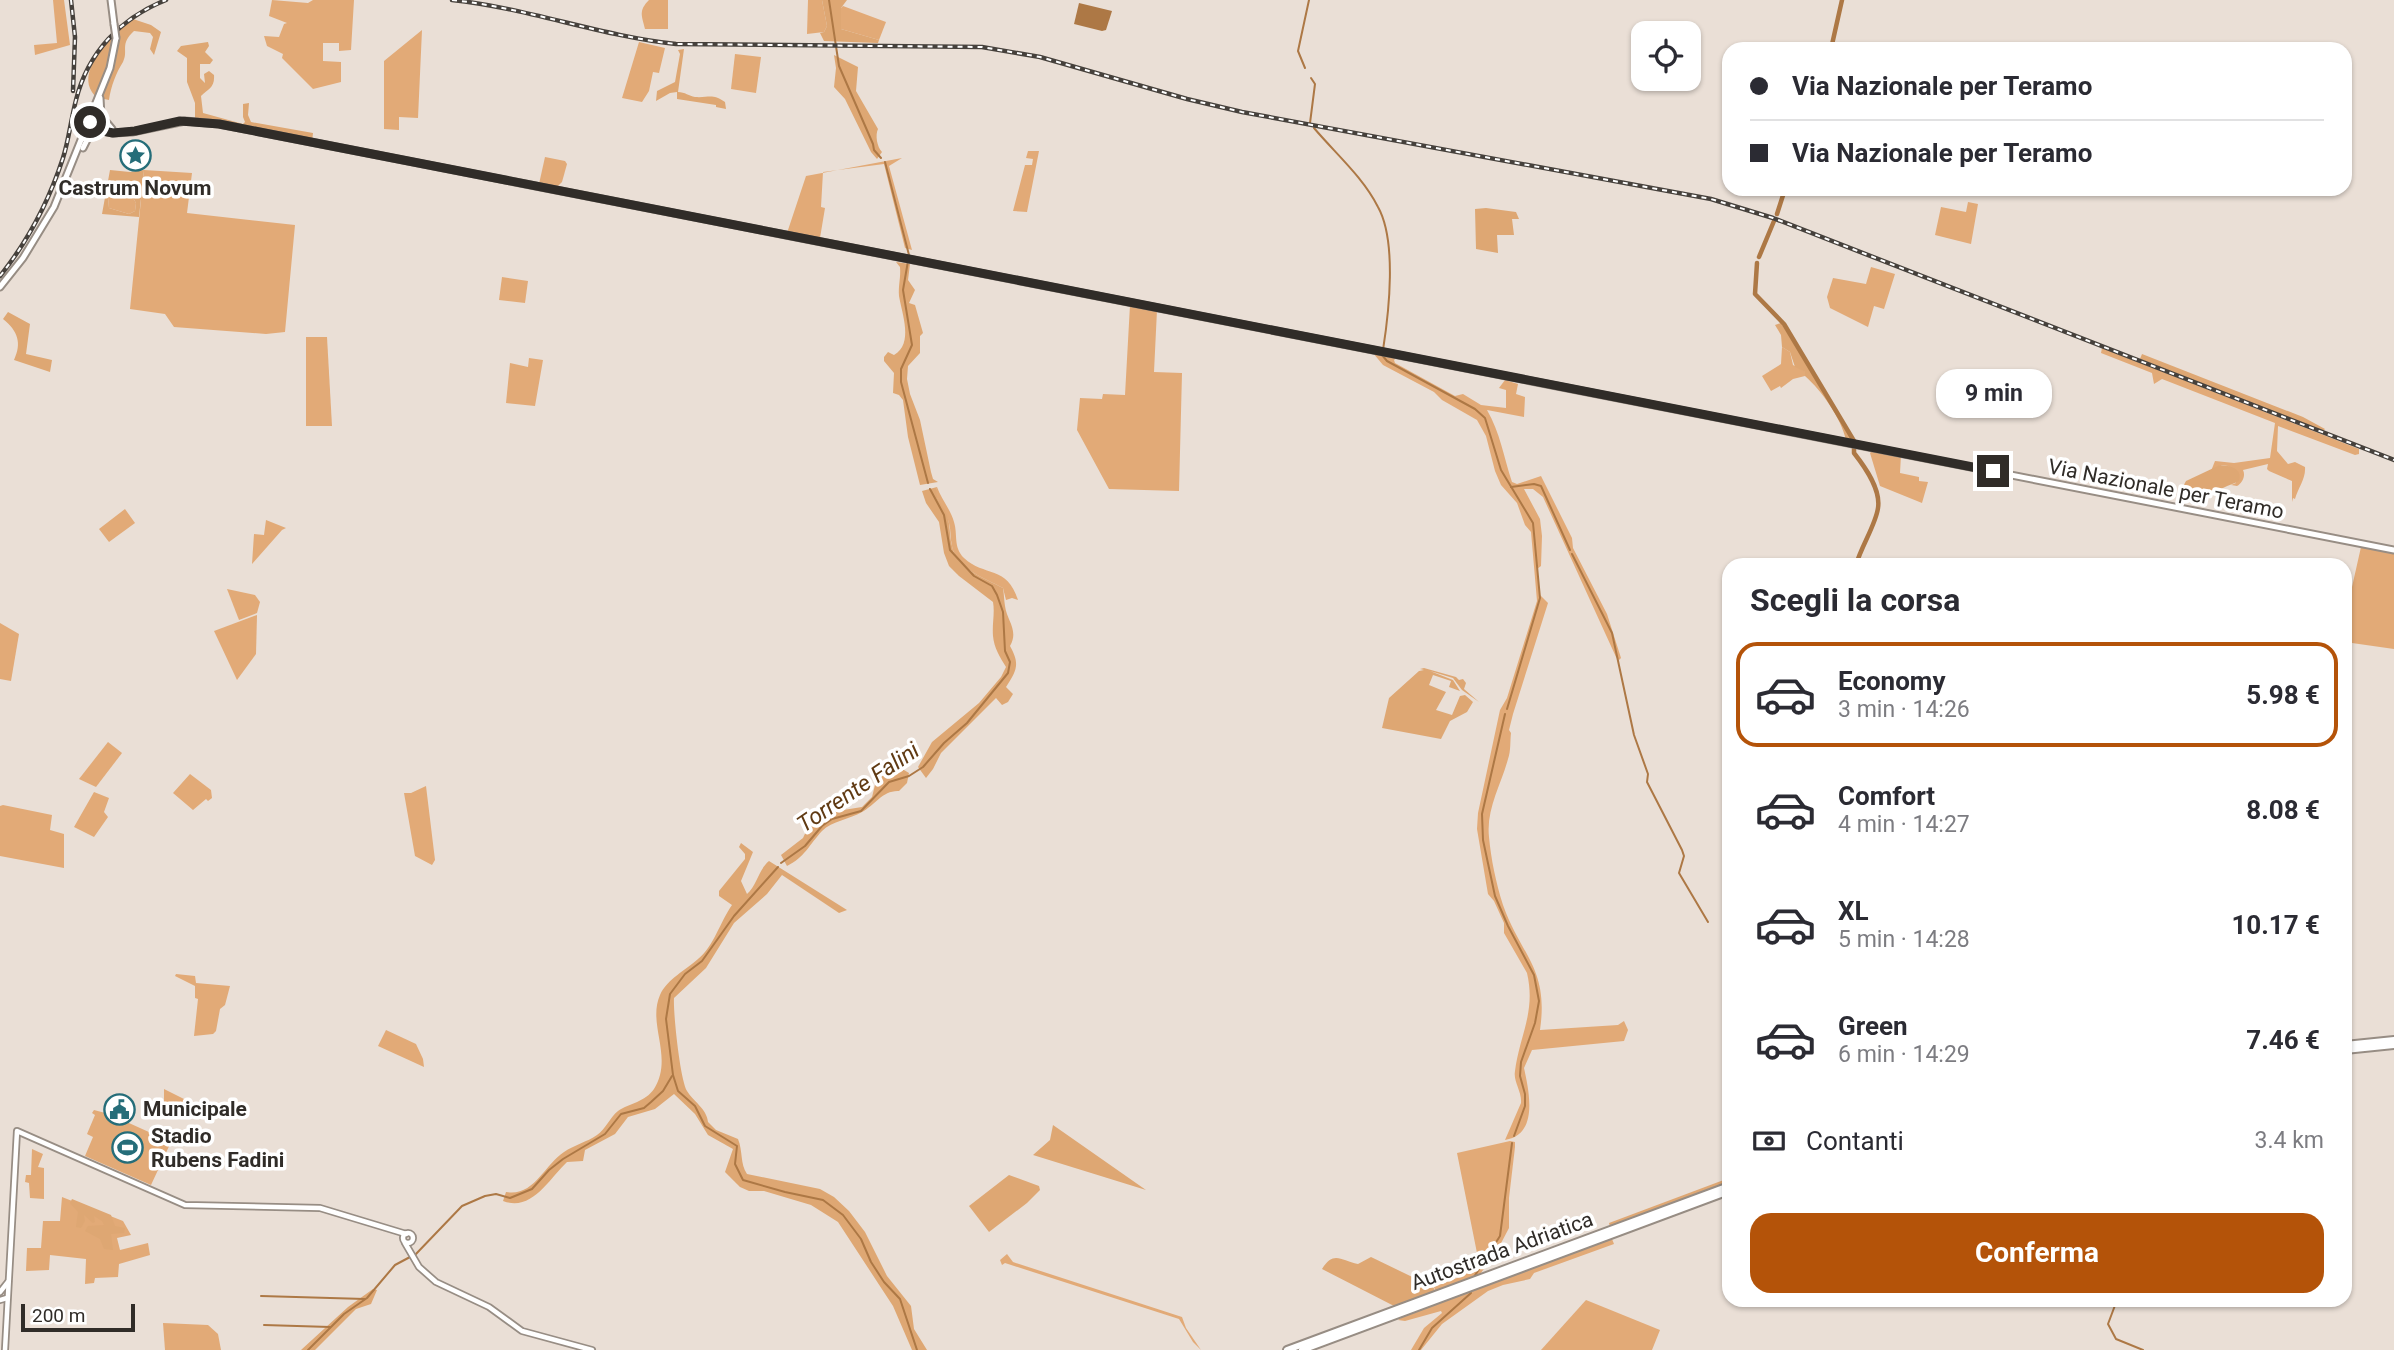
<!DOCTYPE html>
<html lang="it">
<meta charset="utf-8">
<style>
:root{--surface:#fff;--page:#f2f2f3;--text:#2b2b33;--muted:#7c7c81;--line:#e1e1e2;--accent:#b45309}
body{margin:0;font-family:Roboto,sans-serif;background:var(--page);color:var(--text);height:100vh;display:flex;flex-direction:column;font-size:26px;white-space:nowrap}
*{box-sizing:border-box;margin:0}
p{font-size:23px;color:var(--muted)}
.icon{flex:none;width:38px;height:38px;fill:none;stroke:currentColor;stroke-width:2;stroke-linecap:round;stroke-linejoin:round}
.map{position:relative;flex:1;overflow:hidden}
.panel{position:absolute;left:1722px;top:558px;width:630px;height:749px;display:flex;flex-direction:column;background:var(--surface);border-radius:21px;box-shadow:0 2px 5px #0004}
.panel>*{flex:none}
.guide{position:absolute;left:1722px;top:42px;width:630px;height:154px;border-radius:21px;box-shadow:0 2px 5px #0004;display:grid;align-content:center;height:154px;padding:0 28px;background:var(--surface)}
.fabs{position:absolute;left:1631px;top:21px;display:grid;gap:14px}
.fabs a{display:grid;place-items:center;width:70px;height:70px;border-radius:14px;background:var(--surface);box-shadow:0 2px 5px #0004;font-size:35px}
.scale{position:absolute;left:21px;bottom:18px;width:114px;box-sizing:border-box;padding-left:7px;border:4px solid #302c28;border-top:0;font-size:19px;line-height:24px;white-space:nowrap;color:#302c28;-webkit-text-stroke:5px #fff;paint-order:stroke}
.end{position:absolute;width:32px;height:32px;margin:-16px;border:9px solid #302c28;background:#fff;box-shadow:0 0 0 4px #fff}
.from{border-radius:50%}
.bubble{position:absolute;height:49px;border-radius:21px;background:var(--surface);box-shadow:0 2px 5px #0004;font-size:23px;font-weight:700;line-height:49px;text-align:center}
.guide b{display:flex;align-items:center;gap:24px;height:66px;font-size:26px}
.guide b+b{border-top:2px solid var(--line)}
.guide i{width:18px;height:18px;background:var(--text)}
ul{padding:0;list-style:none}
li{display:flex;align-items:center;gap:21px;height:105px;margin:0 14px 10px;padding:0 14px;border:4px solid transparent;border-radius:21px}
li div{flex:1}
li b{display:block;font-size:26px}
li em{font-style:normal;font-weight:700}
li.on{border-color:var(--accent)}
li>.icon{width:63px;height:63px;stroke-width:1.5}
h2{padding:0 28px;font-size:32px;line-height:84px}
.pay{display:flex;align-items:center;gap:18px;height:77px;padding:0 28px;font-size:26px}
.pay p{margin-inline-start:auto}
.action{display:flex;gap:14px;margin-top:auto;padding:14px 28px}
.action a{flex:1;height:80px;border-radius:21px;background:var(--accent);color:#fff;font-size:28px;font-weight:700;line-height:80px;text-align:center}
.map>svg:first-child{display:block}
</style>
<div class="map">
<svg width="2394" height="1350" viewBox="0 0 2394 1350">
<rect width="100%" height="100%" fill="#eadfd6"/>
<!-- green -->
<g fill="#e2aa77">
<polygon points="53,0 64,0 70,45 35,55 34,45 57,43"/>
<polygon points="272,0 308,3 313,0 354,0 351,50 339,51 339,43 323,43 323,61 341,62 341,82 313,89 282,58 283,54 267,46 264,36 279,37 284,24 287,23 269,16"/>
<path d="M649,0H668V29H645C642,16 638,11 649,0Z"/>
<polygon points="808,0 822,0 827,26 824,32 807,34"/>
<polygon points="843,6 886,22 879,40 841,29 841,8"/>
<polygon points="422,30 418,118 399,117 399,130 384,129 384,61"/>
<polygon points="639,42 665,48 659,73 653,72 649,91 642,102 622,98"/>
<polygon points="735,54 761,57 756,93 731,89"/>
<polygon points="1028,151 1039,151 1027,212 1013,211 1025,165 1032,165 1033,159 1026,158"/>
<polygon points="545,157 565,161 567,164 562,182 557,187 539,184"/>
<polygon points="902,158 889,166 912,250 905,248 884,164 823,172 821,207 825,208 820,238 787,233 806,176"/>
<polygon points="144,170 192,173 187,213 295,225 285,332 266,334 174,327 165,314 130,309"/>
<polygon points="112,191 132,196 136,203 135,211 129,214 109,208 108,197"/>
<polygon points="1968,202 1978,204 1971,244 1935,235 1941,207 1966,212"/>
<polygon points="1871,267 1895,274 1884,309 1874,306 1868,327 1830,308 1827,297 1833,278 1866,284"/>
<polygon points="502,277 528,281 525,303 499,300"/>
<polygon points="1130,305 1157,310 1154,372 1182,373 1179,491 1109,489 1077,430 1080,398 1102,399 1103,394 1125,395"/>
<polygon points="306,337 327,337 332,426 306,426"/>
<polygon points="1782,347 1790,352 1793,365 1806,372 1805,376 1793,379 1781,388 1780,386 1771,391 1762,376 1781,364"/>
<path d="M2102,348L2359,449V454L2355,455L2278,426L2277,451L2288,464L2295,462L2305,467C2306,479 2298,488 2295,499L2293,498L2292,502V481L2269,471L2267,469L2268,464L2243,470C2246,476 2242,483 2237,486L2231,485L2236,483L2228,466L2221,465L2211,471L2215,461L2234,463L2270,458L2275,423L2162,379L2154,384L2152,373L2101,353Z"/>
<path d="M1373,353L1397,357L1394,360L1395,363L1455,396L1463,394L1481,405L1506,408V390L1499,388L1505,380L1518,384L1516,394L1525,397L1524,417L1487,410C1500,432 1504,458 1512,482L1517,484L1541,476L1572,538L1573,548L1607,614L1621,658L1619,660L1616,657L1543,497L1533,489H1524L1540,519L1542,536L1541,566L1537,569L1540,595L1548,603L1513,714L1509,730L1511,733C1510,741 1511,751 1508,759C1501,785 1486,809 1489,837C1491,859 1496,883 1503,905C1521,956 1549,968 1540,1030L1618,1025L1624,1021L1628,1030L1624,1041L1532,1050L1524,1068C1529,1091 1539,1135 1505,1140L1521,1103C1522,1091 1513,1082 1515,1071C1520,1034 1536,1012 1527,973L1504,933V923L1494,901L1488,894L1477,829L1478,813L1500,710L1507,698L1537,601L1531,532L1525,525L1517,503L1501,485L1495,471L1486,436L1477,420L1442,400L1434,392L1383,365Z"/>
<polygon points="529,358 543,360 535,406 506,403 510,363 528,367"/>
<polygon points="1872,451 1901,455 1900,473 1919,477 1919,481 1928,482 1922,503 1880,486 1870,453"/>
<path d="M937,487C941,499 951,510 954,522C958,535 953,547 964,558C984,577 1007,565 1018,600L1012,598L1006,600L1003,588C985,578 956,569 952,546C950,538 951,530 949,523C946,512 939,504 935,493Z"/>
<polygon points="125,509 135,523 109,542 99,529"/>
<polygon points="266,520 286,528 282,530 252,564 254,534 264,535"/>
<polygon points="2361,547 2394,553 2394,649 2345,642 2345,587 2352,587"/>
<polygon points="227,589 255,595 260,602 257,613 239,620"/>
<polygon points="257,615 256,654 237,680 214,631"/>
<polygon points="0,623 19,634 11,681 0,679"/>
<polygon points="108,742 122,753 96,787 79,779"/>
<polygon points="190,774 211,790 212,798 208,801 206,799 193,810 173,793"/>
<polygon points="426,786 435,860 432,865 415,856 404,793 411,793"/>
<polygon points="94,792 109,798 104,812 108,817 94,837 74,827"/>
<polygon points="3,805 52,815 50,830 64,834 64,868 0,856 0,806"/>
<polygon points="176,974 195,976 196,983 230,986 225,1005 220,1009 216,1031 213,1034 194,1036 198,999 195,998 195,986 175,976"/>
<polygon points="386,1030 416,1044 423,1059 424,1067 378,1046"/>
<polygon points="164,1089 186,1100 187,1114 177,1113 176,1119 164,1118"/>
<polygon points="94,1110 109,1114 171,1142 151,1185 85,1156 93,1137 87,1134 95,1115 92,1113"/>
<polygon points="1510,1141 1515,1142 1515,1147 1509,1198 1509,1228 1499,1247 1481,1273 1476,1277 1436,1292 1434,1287 1457,1278 1477,1253 1457,1153"/>
<polygon points="32,1149 43,1154 38,1167 44,1168 44,1199 30,1198 29,1183 25,1182 26,1175 31,1175"/>
<polygon points="62,1197 123,1221 131,1235 117,1238 120,1250 148,1243 150,1255 119,1264 118,1277 95,1278 94,1283 85,1284 86,1259 50,1255 49,1270 26,1271 27,1248 41,1248 43,1221 60,1221"/>
<polygon points="1612,1239 1614,1244 1534,1273 1530,1279 1503,1285 1488,1291 1442,1324 1421,1350 1411,1350 1424,1328 1442,1313 1441,1311 1405,1321 1398,1320 1404,1316"/>
<polygon points="1007,1254 1013,1262 1182,1317 1186,1328 1201,1350 1193,1342 1179,1319 1005,1263 1002,1265 1000,1260"/>
<polygon points="1586,1300 1660,1330 1652,1350 1541,1350"/>
<polygon points="163,1323 208,1325 218,1334 221,1350 165,1350"/>
</g>
<!-- forest -->
<g fill="#dea773" fill-rule="evenodd">
<polygon points="822,0 847,0 841,8 841,29 879,40 878,43 824,41 820,33 824,32 827,26"/>
<path d="M133,19L151,25L161,32L154,55L150,49L153,37L150,33L134,31C119,45 129,50 123,62C116,73 111,86 109,100L104,99L102,96L116,58L118,31Z"/>
<path d="M113,37L110,61L95,96C77,77 99,51 113,37Z"/>
<path d="M208,42L209,46L205,52L213,60L210,64H200V78L205,83L204,74L209,71L214,75C215,88 208,89 201,96L203,113L243,124L245,122L243,117V104L249,103L248,115L251,122L313,133L312,142L195,119V103L187,82V58L177,51L181,46Z"/>
<path d="M684,49L678,92C685,92 689,96 695,97C709,98 712,93 725,102L726,109L716,107V105L677,99V92L670,93L656,101L657,91L675,82L680,54L678,50Z"/>
<path d="M834,55L858,67L856,91L878,129C875,135 877,147 882,152L877,159L871,152L845,99L834,87L836,68Z"/>
<path d="M110,170L130,172L144,170L139,217L102,214ZM112,191L132,196L136,203L135,211L129,214L109,208L108,197Z"/>
<polygon points="1486,208 1516,212 1519,219 1512,219 1514,235 1497,235 1498,253 1476,249 1475,209"/>
<path d="M896,262L910,264L908,280L915,290L909,303L915,305L923,333L920,336V353L908,366L907,379L910,394L920,420L931,472L933,479L938,482L920,485L908,437L903,400L899,395L893,393L894,373L884,361V357L888,352L894,355C914,344 902,314 899,296C898,286 901,277 900,267Z"/>
<path d="M8,312L30,324L26,354L52,360L50,372L14,360C22,343 18,331 3,319Z"/>
<path d="M1781,323L1852,435L1853,441L1846,440C1841,418 1822,391 1805,376V372L1795,367L1790,352L1782,347L1781,335L1775,325Z"/>
<polygon points="2142,354 2303,417 2325,429 2323,431 2140,359"/>
<path d="M2220,465C2230,466 2243,468 2239,481C2233,484 2229,485 2223,488C2204,497 2200,503 2179,494L2186,481Z"/>
<path d="M937,487C934,499 942,503 946,513C951,524 949,535 952,546C956,569 985,578 1003,588C1004,594 1004,600 1005,606C1007,621 1019,630 1010,646C1020,664 1017,670 1006,687L1013,694L1008,702L1002,705L996,698L941,753L933,769L926,778L918,767L932,742L979,703L1001,677L1006,667C1000,657 994,648 993,636C992,624 995,613 993,602L959,576L949,566L944,553L939,522L926,503L922,491Z"/>
<polygon points="1424,668 1456,677 1459,680 1463,679 1466,683 1464,689 1479,702 1462,690 1453,678 1430,671 1453,680 1460,691 1449,687 1451,681 1433,675 1429,685 1446,692 1436,710 1452,715 1460,696 1465,695 1473,702 1467,712 1450,721 1441,739 1382,728 1389,698 1419,671 1424,670 1420,669"/>
<path d="M887,770H904L909,773L907,783L899,791C883,790 875,805 862,812C850,819 832,821 822,831C809,845 805,857 787,866L781,855L803,838L810,823L829,809L837,811L862,807L872,797L875,785Z"/>
<path d="M741,843L753,852L741,881L747,894C757,885 759,869 769,861L847,910L839,913L782,875L767,894L734,923L706,968L674,998C673,1012 680,1079 687,1091C693,1101 707,1109 708,1122L716,1130L738,1139C743,1151 740,1164 747,1174L820,1189L834,1197L849,1211L865,1232L887,1276L911,1306L914,1329L927,1350H912L893,1306L838,1222L811,1205L764,1191H749L740,1187L725,1172L733,1149L708,1135L695,1114L674,1094L655,1109L628,1117L615,1134L585,1150L583,1161L567,1162C549,1179 532,1212 503,1201L506,1192C534,1197 544,1165 564,1152C574,1145 587,1142 597,1135C606,1129 610,1117 618,1111C630,1103 645,1102 654,1089C674,1057 647,1025 660,995C667,979 686,970 698,959C714,946 720,922 732,905L719,896V891L745,859V854L739,847Z"/>
<polygon points="1053,1125 1146,1190 1033,1155 1050,1140"/>
<polygon points="1009,1175 1039,1186 1040,1190 1027,1203 989,1232 969,1206"/>
<polygon points="1729,1178 1729,1182 1610,1227 1609,1223"/>
<polygon points="72,1199 111,1215 115,1226 125,1228 124,1233 111,1234 113,1250 104,1249 100,1239 85,1231 88,1226 104,1225 102,1221 94,1216 95,1222 93,1223 84,1215 85,1221 81,1228 76,1227 78,1212 70,1203"/>
<path d="M1371,1257L1433,1287L1436,1292L1396,1307L1322,1269C1334,1250 1341,1261 1358,1264Z"/>
<polygon points="373,1289 377,1290 371,1304 356,1309 315,1350 301,1350 348,1307"/>
</g>
<!-- water -->
<polygon fill="#ad7845" points="1079,3 1112,11 1106,30 1102,31 1074,24"/>
<g fill="none" stroke-linecap="round" stroke-linejoin="round">
<!-- stream -->
<g stroke="#ad7845" stroke-width="2">
<polyline points="829,0 839,66 873,144 874,150 881,158"/>
<polyline points="1305,68 1298,51 1309,0"/>
<polyline points="1310,123 1315,84 1311,78"/>
<path d="M1314,128C1335,153 1363,177 1378,207C1397,241 1389,312 1383,350"/>
<polyline points="885,162 909,255"/>
<polyline points="908,261 903,290 912,345 901,369 901,382 928,483"/>
<polyline points="1382,355 1387,361 1475,409 1485,418 1501,470 1533,523 1540,598 1507,709"/>
<polyline points="1511,487 1534,484 1541,486 1570,550"/>
<polyline points="1572,554 1612,633 1634,735 1648,774 1647,782 1682,850 1684,856 1679,873 1708,922"/>
<polyline points="1505,714 1482,814 1483,840 1495,896 1508,926 1534,975 1539,1001 1535,1023 1521,1062 1520,1076 1525,1094 1525,1106 1514,1136"/>
<polyline points="781,863 805,846 822,826 832,819 861,811 889,782 909,776 923,767 944,743 967,723 1008,673 1010,662 1005,651 1003,612 997,595 992,586 974,576 950,550 944,515 930,489"/>
<polyline points="778,867 734,916 702,961 685,974 670,994 666,1019 673,1075 678,1091 695,1106 705,1126 737,1146 735,1164 743,1180 785,1192 823,1200 843,1215 861,1239 871,1262 884,1282 900,1299 917,1350"/>
<polyline points="415,1255 462,1206 485,1196 496,1194 510,1198 532,1189 549,1170 563,1159 605,1134 621,1114 644,1108 651,1102 663,1091 672,1076"/>
<polyline points="1474,1277 1500,1236 1512,1143"/>
<polyline points="261,1296 365,1299"/>
<polyline points="2117,1300 2108,1324 2116,1339 2143,1350"/>
<polyline points="264,1325 330,1327"/>
<polyline points="308,1350 344,1314 367,1298 395,1265 410,1257"/>
<polyline points="1419,1350 1432,1328 1471,1293"/>
</g>
<!-- canal -->
<g stroke="#ad7845" stroke-width="4.5">
<polyline points="1831,49 1842,0"/>
<polyline points="1777,214 1785,189"/>
<polyline points="1759,257 1774,221"/>
<path d="M1757,263L1755,294L1784,324L1854,441V453C1865,467 1881,489 1878,508C1876,524 1861,547 1856,565"/>
</g>
<defs>
<g id="secondary">
<circle cx="408" cy="1238" r="5"/>
<polyline points="405,1243 419,1267 436,1282 489,1307 522,1331 592,1350"/>
<polyline points="0,1292 8,1282"/>
<polyline points="0,1300 7,1298"/>
<polyline points="5,1350 17,1131 185,1205 320,1208 406,1234"/>
</g>
<g id="primary">
<polyline points="111,0 114,24"/>
<polyline points="100,98 101,116 112,129"/>
<polyline points="90,122 109,128"/>
<polyline points="88,128 113,133 132,132 185,121 219,124 2394,550"/>
<polyline points="83,148 88,138 100,132"/>
<polyline points="0,287 23,258 54,207 110,68 116,38"/>
</g>
<g id="motorway">
<polyline points="2345,1045 2394,1040"/>
<polyline points="2345,1050 2394,1045"/>
<polyline points="1287,1350 1729,1186"/>
<polyline points="1302,1350 1729,1191"/>
</g>
</defs>
<!-- secondary casing -->
<use href="#secondary" stroke="#978d84" stroke-width="8"/>
<!-- primary casing -->
<use href="#primary" stroke="#978d84" stroke-width="9"/>
<!-- motorway casing -->
<use href="#motorway" stroke="#978d84" stroke-width="10"/>
<!-- secondary -->
<use href="#secondary" stroke="#fff" stroke-width="4.5"/>
<!-- primary -->
<use href="#primary" stroke="#fff" stroke-width="5"/>
<!-- motorway -->
<use href="#motorway" stroke="#fff" stroke-width="6"/>
<defs>
<g id="rail">
<polyline points="71,0 75,37 73,91"/>
<path d="M452,0C528,8 600,36 676,44L982,47L1040,57L1187,99L1242,112L1711,199L1773,218L2394,460"/>
<path d="M0,276C28,241 49,201 63,158C69,139 71,119 76,100C88,52 121,18 166,0"/>
</g>
</defs>
<!-- rail casing -->
<use href="#rail" stroke="#46413c" stroke-width="4.5"/>
<!-- rail -->
<use href="#rail" stroke="#fff" stroke-width="2" stroke-dasharray="5" stroke-linecap="butt"/>
<defs>
<polyline id="primary-bridge" points="114,24 116,38"/>
</defs>
<!-- primary-bridge casing -->
<use href="#primary-bridge" stroke="#978d84" stroke-width="9" stroke-linecap="butt"/>
<!-- primary-bridge -->
<use href="#primary-bridge" stroke="#fff" stroke-width="5"/>
</g>
<g fill="none" stroke-linecap="round" stroke-linejoin="round">
<!-- route -->
<polyline stroke="#302c28" stroke-width="9" points="90,122 88,128 113,133 135,131 180,121 219,124 1993,471"/>
</g>
<!-- icons -->
<defs>
<symbol id="sight-ring" viewBox="-11 -11 22 22"><circle r="9.5" fill="#fff" stroke="#256d79" stroke-width="1.5"/><path d="M0-6L1.8-2.2L6-1.7L2.9 1.2L3.7 5.4L0 3.3L-3.7 5.4L-2.9 1.2L-6-1.7L-1.8-2.2Z" fill="#256d79"/></symbol>
<symbol id="civic-ring" viewBox="-11 -11 22 22"><circle r="9.5" fill="#fff" stroke="#256d79" stroke-width="1.5"/><path d="M-.6-6.5H3V-4.5H.6V-3L4-1V1h2V6H-6V1h2V-1L-.6-3ZM-1.2 2.5V6h2.4V2.5Z" fill="#256d79"/></symbol>
<symbol id="stadium-ring" viewBox="-11 -11 22 22"><circle r="9.5" fill="#fff" stroke="#256d79" stroke-width="1.5"/><path d="M0-5a6.5 5 0 1 0 0 10a6.5 5 0 1 0 0-10ZM-3.5-1.8h7v3.6h-7Z" fill="#256d79"/></symbol>
</defs>
<g fill-rule="evenodd">
<use href="#sight-ring" x="118" y="138" width="35" height="35"/>
<use href="#civic-ring" x="102" y="1092" width="35" height="35"/>
<use href="#stadium-ring" x="110" y="1130" width="35" height="35"/>
</g>
<g text-anchor="middle" stroke-width="7" stroke-linejoin="round" paint-order="stroke">
<!-- poi labels -->
<g font-size="21" font-weight="bold" fill="#302c28" stroke="#fff" text-anchor="start">
<text x="135" y="195" text-anchor="middle">Castrum Novum</text>
<text x="143" y="1116">Municipale</text>
<text x="151" y="1143">Stadio<tspan x="151" dy="24">Rubens Fadini</tspan></text>
</g>
<!-- street labels -->
<g font-size="21" fill="#302c28" stroke="#fff">
<text transform="translate(2166 489) rotate(11)" y="7">Via Nazionale per Teramo</text>
<text transform="translate(1502 1251) rotate(-20)" y="7">Autostrada Adriatica</text>
</g>
<!-- water labels -->
<g font-size="23" font-style="italic" fill="#603a13" stroke="#fff">
<text transform="translate(858 787) rotate(-34)" y="8">Torrente Falini</text>
</g>
</g>
</svg>
<div class="fabs">
<a><svg class="icon" aria-label="locate" viewBox="0 0 24 24"><circle cx="12" cy="12" r="6"/><path d="M12 2v4M12 18v4M2 12h4M18 12h4"/></svg></a>
</div>
<div class="scale">200 m</div>
<i class="end from" style="left:90px;top:122px"></i>
<i class="end" style="left:1993px;top:471px"></i>
<div class="bubble" style="left:1936px;top:369px;width:116px">9 min</div>
<div class="guide">
<b><i class="from"></i>Via Nazionale per Teramo</b>
<b><i></i>Via Nazionale per Teramo</b>
</div>
<section class="panel">
<h2>Scegli la corsa</h2>
<ul>
<li class="on"><svg class="icon" aria-label="car" viewBox="0 0 24 24"><path d="M5 17H2v-5l4-1 3-4h7l3 4 3 1v5h-3M9 17h6M6 11h13"/><circle cx="7" cy="17" r="2"/><circle cx="17" cy="17" r="2"/></svg><div><b>Economy</b><p>3 min · 14:26</p></div><em>5.98 €</em></li>
<li><svg class="icon" aria-label="car" viewBox="0 0 24 24"><path d="M5 17H2v-5l4-1 3-4h7l3 4 3 1v5h-3M9 17h6M6 11h13"/><circle cx="7" cy="17" r="2"/><circle cx="17" cy="17" r="2"/></svg><div><b>Comfort</b><p>4 min · 14:27</p></div><em>8.08 €</em></li>
<li><svg class="icon" aria-label="car" viewBox="0 0 24 24"><path d="M5 17H2v-5l4-1 3-4h7l3 4 3 1v5h-3M9 17h6M6 11h13"/><circle cx="7" cy="17" r="2"/><circle cx="17" cy="17" r="2"/></svg><div><b>XL</b><p>5 min · 14:28</p></div><em>10.17 €</em></li>
<li><svg class="icon" aria-label="car" viewBox="0 0 24 24"><path d="M5 17H2v-5l4-1 3-4h7l3 4 3 1v5h-3M9 17h6M6 11h13"/><circle cx="7" cy="17" r="2"/><circle cx="17" cy="17" r="2"/></svg><div><b>Green</b><p>6 min · 14:29</p></div><em>7.46 €</em></li>
</ul>
<div class="pay"><svg class="icon" aria-label="cash" viewBox="0 0 24 24"><path d="M3 7h18v10H3z"/><circle cx="12" cy="12" r="2"/></svg>Contanti<p>3.4 km</p></div>
<div class="action"><a>Conferma</a></div>
</section>
</div>
